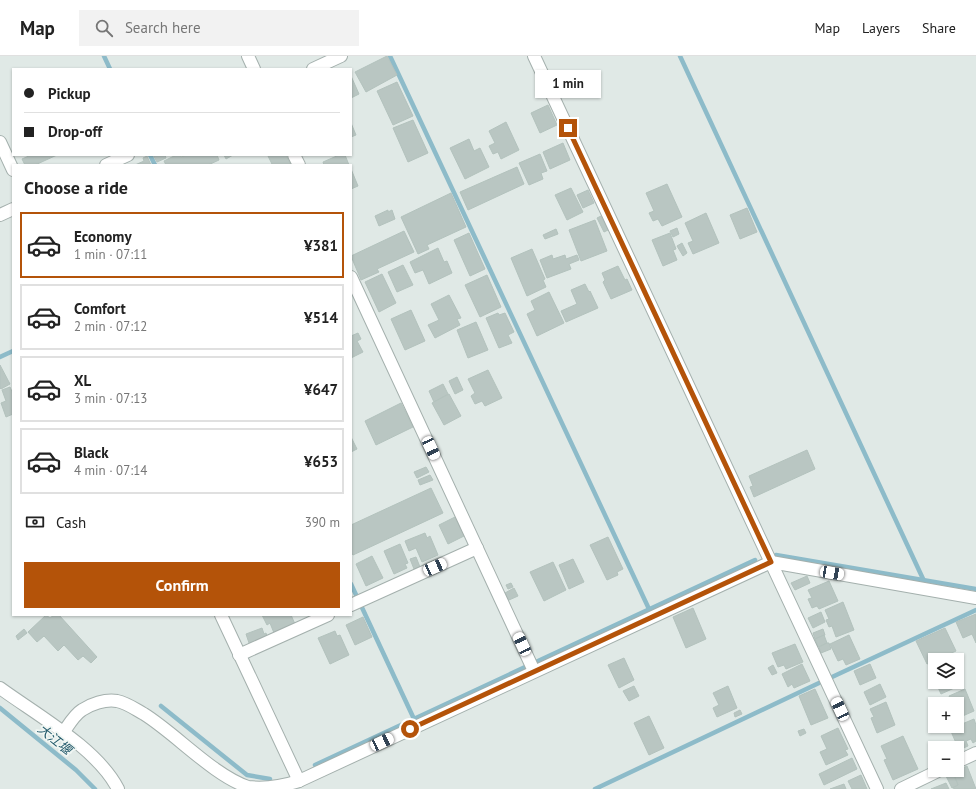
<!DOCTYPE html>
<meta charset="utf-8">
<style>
:root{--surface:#fff;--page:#f2f2f2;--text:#222;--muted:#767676;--line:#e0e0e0;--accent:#b45309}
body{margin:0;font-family:"PT Sans","Noto Sans JP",sans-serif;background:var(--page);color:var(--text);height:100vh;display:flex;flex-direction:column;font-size:15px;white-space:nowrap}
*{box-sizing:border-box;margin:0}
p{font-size:13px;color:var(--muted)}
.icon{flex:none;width:22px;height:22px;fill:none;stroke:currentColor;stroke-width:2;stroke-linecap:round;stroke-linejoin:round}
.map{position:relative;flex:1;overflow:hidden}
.side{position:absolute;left:12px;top:108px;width:340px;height:452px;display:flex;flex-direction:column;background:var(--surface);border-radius:0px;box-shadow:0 1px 3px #0004}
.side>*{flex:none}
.hud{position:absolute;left:12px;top:12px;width:340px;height:88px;border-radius:0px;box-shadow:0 1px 3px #0004;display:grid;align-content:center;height:88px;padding:0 12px;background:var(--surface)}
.fabs{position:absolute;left:928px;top:597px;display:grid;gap:8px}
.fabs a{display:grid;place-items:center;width:36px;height:36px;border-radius:0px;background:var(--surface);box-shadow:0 1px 3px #0004;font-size:20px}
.end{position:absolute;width:18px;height:18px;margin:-9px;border:5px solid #b45309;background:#fff;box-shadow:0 0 0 2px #fff}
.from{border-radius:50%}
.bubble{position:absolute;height:28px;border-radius:0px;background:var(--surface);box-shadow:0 1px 3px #0004;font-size:13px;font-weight:700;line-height:28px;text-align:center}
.car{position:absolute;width:12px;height:24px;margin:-12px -6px;border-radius:5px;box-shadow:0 0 3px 1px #0007;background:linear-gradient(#fff 24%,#345 0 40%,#fff 0 76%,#345 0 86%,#fff 0)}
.hud b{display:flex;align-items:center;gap:14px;height:38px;font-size:15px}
.hud b+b{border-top:1px solid var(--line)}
.hud i{width:10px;height:10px;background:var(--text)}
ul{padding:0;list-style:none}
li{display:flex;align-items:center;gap:12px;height:66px;margin:0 8px 6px;padding:0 4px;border:2px solid var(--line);border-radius:0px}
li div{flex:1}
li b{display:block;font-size:15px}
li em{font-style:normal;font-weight:700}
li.current{border-color:var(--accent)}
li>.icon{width:36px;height:36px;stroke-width:1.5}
h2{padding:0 12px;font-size:18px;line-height:48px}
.pay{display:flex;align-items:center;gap:10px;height:44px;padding:0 12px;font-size:15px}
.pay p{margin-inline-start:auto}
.cta{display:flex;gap:8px;margin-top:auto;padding:8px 12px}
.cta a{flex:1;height:46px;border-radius:0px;background:var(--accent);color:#fff;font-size:16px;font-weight:700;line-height:46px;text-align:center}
header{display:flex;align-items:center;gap:24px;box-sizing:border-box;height:56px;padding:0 20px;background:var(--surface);border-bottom:1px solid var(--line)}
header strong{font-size:19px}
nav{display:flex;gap:22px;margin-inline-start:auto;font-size:14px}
.search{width:280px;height:36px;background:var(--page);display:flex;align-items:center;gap:10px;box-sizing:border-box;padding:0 14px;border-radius:0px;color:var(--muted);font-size:15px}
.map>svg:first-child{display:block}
</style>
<header>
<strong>Map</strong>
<div class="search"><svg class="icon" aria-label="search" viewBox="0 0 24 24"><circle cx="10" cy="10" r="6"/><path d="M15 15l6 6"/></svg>Search here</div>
<nav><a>Map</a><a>Layers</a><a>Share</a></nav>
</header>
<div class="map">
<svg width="976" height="733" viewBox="0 0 976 733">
<rect width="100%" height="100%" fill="#e0e9e6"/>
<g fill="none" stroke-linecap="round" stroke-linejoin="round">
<!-- stream -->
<g stroke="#8dbbc9" stroke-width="4.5">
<polyline points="104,0 110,13"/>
<polyline points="390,0 649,553"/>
<polyline points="680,0 924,525"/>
<polyline points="150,99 155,109"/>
<polyline points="0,301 13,295"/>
<polyline points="776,499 976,533"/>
<polyline points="351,528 414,663"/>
<polyline points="832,621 976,554"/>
<polyline points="161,650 247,719 270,723"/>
<polyline points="0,652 76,714 95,733"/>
<polyline points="315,709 755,504"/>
<polyline points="595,733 819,627"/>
</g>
</g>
<!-- building -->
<g fill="#b9c6c2" stroke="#b3c2bd">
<polygon points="387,0 397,19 366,36 355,16"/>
<polygon points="351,20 359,38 351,42"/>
<polygon points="397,26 413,60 393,69 377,35"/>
<polygon points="548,49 557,69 540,77 531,57"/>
<polygon points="413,64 428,97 408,106 393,72"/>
<polygon points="506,66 519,94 501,103 498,96 493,98 489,90 495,87 489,75"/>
<polygon points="351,67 356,79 351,81"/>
<polygon points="469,83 474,95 480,92 489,111 465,123 450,92"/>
<polygon points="563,87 570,104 550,113 543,96"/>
<polygon points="540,98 547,115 541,117 543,123 529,129 519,107"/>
<polygon points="31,99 57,99 35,109 25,109 22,103"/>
<polygon points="153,99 165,99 166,102 157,106"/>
<polygon points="176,99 180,99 181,101 186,99 217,99 219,104 208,109 166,109 164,105"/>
<polygon points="224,99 233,99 226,103"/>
<polygon points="270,99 286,99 291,109 270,109 272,108 268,100"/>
<polygon points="339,99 345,99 349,109 324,109 323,106"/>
<polygon points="147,100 151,109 135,109 144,105 143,102"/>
<polygon points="517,111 524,128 468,154 460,136"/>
<polygon points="351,113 358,130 351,133"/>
<polygon points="667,128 682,161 662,170 658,163 653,165 649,157 654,155 646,137"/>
<polygon points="571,132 583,156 567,164 555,139"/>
<polygon points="588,134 594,147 583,152 577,139"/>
<polygon points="451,137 466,171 427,189 429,193 418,198 401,161"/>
<polygon points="747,152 757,176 740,183 730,159"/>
<polygon points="388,154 388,156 392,154 395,163 379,170 375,160"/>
<polygon points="706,157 719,187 693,198 688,187 693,185 685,167"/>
<polygon points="601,160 608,174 604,176 597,162"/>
<polygon points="595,164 607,195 581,205 569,174"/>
<polygon points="677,172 679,178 673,181 670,175"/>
<polygon points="556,173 558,178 545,183 543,179"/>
<polygon points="404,175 414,196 377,213 379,216 361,224 351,200"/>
<polygon points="469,177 485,213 470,220 454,184"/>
<polygon points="670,177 676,193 673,194 677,204 663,210 652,184"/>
<polygon points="682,187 687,197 683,200 677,190"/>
<polygon points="438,192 444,206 447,205 452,217 429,228 423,214 415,217 410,206"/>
<polygon points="532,193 545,223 543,224 546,231 527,240 511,202"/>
<polygon points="552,199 553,203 565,199 566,203 577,199 579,204 569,208 571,213 547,222 540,204"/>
<polygon points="403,209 413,229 397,236 388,216"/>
<polygon points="618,210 625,224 627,223 632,234 611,243 603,226 605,224 602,217"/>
<polygon points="382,218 396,247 379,256 365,226"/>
<polygon points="487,219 501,251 480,261 465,229"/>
<polygon points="585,228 589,236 590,235 598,252 566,266 561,255 577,248 571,234"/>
<polygon points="549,236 564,267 537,280 527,258 535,254 531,245"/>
<polygon points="449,239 461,262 457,263 460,269 435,282 428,269 439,264 431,248"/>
<polygon points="411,254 425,285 405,294 391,263"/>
<polygon points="498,257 499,259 505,257 514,276 508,279 512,287 499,292 486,262"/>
<polygon points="476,266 488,294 468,302 457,274"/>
<polygon points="358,277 361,283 357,285 363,296 351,302 351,280"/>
<polygon points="0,309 10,328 1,333 0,332"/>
<polygon points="488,314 502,342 485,350 482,345 475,348 471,340 475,337 468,323"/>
<polygon points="457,321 463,334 455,338 449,325"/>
<polygon points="443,328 448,338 434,346 429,335"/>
<polygon points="10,331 13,338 13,358 6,361 1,347 6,345 2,334"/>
<polygon points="449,338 461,360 444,369 432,347"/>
<polygon points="401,347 413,371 376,389 365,365"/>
<polygon points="351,381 357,393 351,396"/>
<polygon points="807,394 815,413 754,441 750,431 753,430 749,420"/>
<polygon points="426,411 429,416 417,422 414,416"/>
<polygon points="430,419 433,424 420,429 418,424"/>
<polygon points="431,432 443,457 353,499 351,496 351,469"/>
<polygon points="455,461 464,480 448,488 439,469"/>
<polygon points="425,477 427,482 430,480 438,499 422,506 416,492 409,495 405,485"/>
<polygon points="608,481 623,513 617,516 618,519 607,524 590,489"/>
<polygon points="400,488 408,507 405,508 407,512 394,518 384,495"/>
<polygon points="372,500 383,522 366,530 356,508"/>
<polygon points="416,501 420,511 414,513 410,503"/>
<polygon points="573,503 584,526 569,533 559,509"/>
<polygon points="553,506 566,534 544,545 530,516"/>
<polygon points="807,520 810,527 795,534 791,527"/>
<polygon points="829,525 838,545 819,553 817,550 812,552 808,543 812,542 808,534"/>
<polygon points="511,527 513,531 508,533 506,529"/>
<polygon points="514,532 518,540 509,544 505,537"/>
<polygon points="843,546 854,574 836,581 832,570 829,571 826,564 829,563 825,554"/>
<polygon points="693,552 706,583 686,592 673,561"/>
<polygon points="821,556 825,566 813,572 808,562"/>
<polygon points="976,558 976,587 972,578 963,582 956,566"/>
<polygon points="46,559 50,562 54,559 59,559 97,601 91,607 83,600 78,604 64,589 58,595 44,580 37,586 28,576"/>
<polygon points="262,559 291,559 295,568 274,577 270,567 267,569"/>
<polygon points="363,561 372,581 355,589 346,569"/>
<polygon points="262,572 264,578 266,577 267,580 249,587 246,578"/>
<polygon points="945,572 956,595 927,608 916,585"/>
<polygon points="24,573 27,577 18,584 16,580"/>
<polygon points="823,573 825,579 815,583 813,577"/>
<polygon points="335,575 337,580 340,579 349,599 330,608 318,582"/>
<polygon points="824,579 827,587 818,591 815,583"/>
<polygon points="849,579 860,603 846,609 843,603 838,605 830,588"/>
<polygon points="827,587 829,587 831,593 821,597 819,591"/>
<polygon points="795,588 803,606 786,613 784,609 778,611 772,597"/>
<polygon points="624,602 634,624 619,632 608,609"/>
<polygon points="802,608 810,625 794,632 792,628 788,631 782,618"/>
<polygon points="870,608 876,622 860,629 854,615"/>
<polygon points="773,609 777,617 772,619 768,612"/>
<polygon points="957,614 963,628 941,638 936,627 957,626"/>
<polygon points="880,628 886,641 870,649 864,636"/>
<polygon points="634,630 639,640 629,645 623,635"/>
<polygon points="728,630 737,652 717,661 713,652 719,649 713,637"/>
<polygon points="815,633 828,662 811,669 799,640"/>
<polygon points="965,633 974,655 958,662 957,648 953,648 949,640"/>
<polygon points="886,646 895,669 877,677 871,662 874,661 870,653"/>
<polygon points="740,654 742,658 735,661 734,657"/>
<polygon points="649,660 664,692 649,699 634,667"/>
<polygon points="974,663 976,669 976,685 973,687 971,683 966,685 968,690 959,694 950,673"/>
<polygon points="838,672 848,693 845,694 848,699 826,709 820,696 827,693 821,680"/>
<polygon points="804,673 806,677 800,680 798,675"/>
<polygon points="903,680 918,713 893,724 884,704 887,703 881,690"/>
<polygon points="852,702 857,713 824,729 819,718"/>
<polygon points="967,710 976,733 954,733 953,731 958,729 953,717"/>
<polygon points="953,717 958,729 952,732 946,720"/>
<polygon points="861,719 867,733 852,733 848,725"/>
<polygon points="946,727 949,733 931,733"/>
<polygon points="844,728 846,733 830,733"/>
</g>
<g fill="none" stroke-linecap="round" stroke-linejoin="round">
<defs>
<g id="minor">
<polyline points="248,0 254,13"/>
<polyline points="534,0 877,733"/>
<polyline points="313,13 341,0"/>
<polyline points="0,86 13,114"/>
<polyline points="294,99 299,109"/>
<polyline points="106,109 128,99"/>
<polyline points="0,159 13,153"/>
<polyline points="351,221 534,615"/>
<polyline points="351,549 477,492"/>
<polyline points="221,559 299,725"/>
<polyline points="239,599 328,559"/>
<path d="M0,632C37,659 98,693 118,733"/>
<path d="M63,677C68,670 74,659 82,654C91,648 105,643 117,645C127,647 135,653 144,658C176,678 213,719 248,731C265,733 283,730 299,725L771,506L976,542"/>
<polyline points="957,706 976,697"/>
<polyline points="901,733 940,714"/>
</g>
</defs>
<!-- minor casing -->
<use href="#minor" stroke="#a4b0ad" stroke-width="14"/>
<!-- minor -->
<use href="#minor" stroke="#fff" stroke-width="12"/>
</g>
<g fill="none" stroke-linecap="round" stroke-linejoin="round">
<!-- route -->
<polyline stroke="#b45309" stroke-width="5" points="410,673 771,506 568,72"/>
</g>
<g text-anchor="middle" stroke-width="3.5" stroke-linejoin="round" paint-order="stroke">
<!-- water labels -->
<g font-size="13" font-style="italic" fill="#245b6c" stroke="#f0f6f3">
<text transform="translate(55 683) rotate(39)" y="5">大江堰</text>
</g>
</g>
</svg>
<div class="fabs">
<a><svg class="icon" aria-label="layers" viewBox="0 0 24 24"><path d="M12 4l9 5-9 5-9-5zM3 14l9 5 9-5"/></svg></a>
<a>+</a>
<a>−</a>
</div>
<i class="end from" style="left:410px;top:673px"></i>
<i class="end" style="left:568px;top:72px"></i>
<div class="bubble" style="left:535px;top:14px;width:66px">1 min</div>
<i class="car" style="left:431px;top:392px;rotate:155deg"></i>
<i class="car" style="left:435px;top:511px;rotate:66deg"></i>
<i class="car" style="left:832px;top:517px;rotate:100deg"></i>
<i class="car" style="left:522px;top:588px;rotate:335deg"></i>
<i class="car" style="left:840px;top:653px;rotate:335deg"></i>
<i class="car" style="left:382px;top:686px;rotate:65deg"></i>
<div class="hud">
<b><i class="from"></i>Pickup</b>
<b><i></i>Drop-off</b>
</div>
<section class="side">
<h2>Choose a ride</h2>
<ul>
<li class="current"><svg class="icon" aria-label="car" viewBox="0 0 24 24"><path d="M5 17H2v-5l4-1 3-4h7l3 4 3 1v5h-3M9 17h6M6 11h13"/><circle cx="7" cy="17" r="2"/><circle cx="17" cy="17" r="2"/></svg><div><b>Economy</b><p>1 min · 07:11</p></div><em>¥381</em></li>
<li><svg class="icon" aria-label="car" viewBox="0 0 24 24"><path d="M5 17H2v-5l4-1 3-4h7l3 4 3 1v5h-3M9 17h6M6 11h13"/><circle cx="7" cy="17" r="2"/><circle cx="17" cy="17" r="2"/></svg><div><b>Comfort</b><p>2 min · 07:12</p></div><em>¥514</em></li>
<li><svg class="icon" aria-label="car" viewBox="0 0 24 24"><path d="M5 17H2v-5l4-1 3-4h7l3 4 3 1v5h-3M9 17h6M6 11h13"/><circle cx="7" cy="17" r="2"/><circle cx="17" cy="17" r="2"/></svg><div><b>XL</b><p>3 min · 07:13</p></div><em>¥647</em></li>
<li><svg class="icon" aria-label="car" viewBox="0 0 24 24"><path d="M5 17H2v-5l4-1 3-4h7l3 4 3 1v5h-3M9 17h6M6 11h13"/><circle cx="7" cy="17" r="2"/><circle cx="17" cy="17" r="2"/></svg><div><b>Black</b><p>4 min · 07:14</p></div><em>¥653</em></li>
</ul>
<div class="pay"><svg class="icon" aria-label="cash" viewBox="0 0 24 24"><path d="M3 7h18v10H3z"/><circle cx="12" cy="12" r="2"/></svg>Cash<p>390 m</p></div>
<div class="cta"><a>Confirm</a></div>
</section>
</div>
